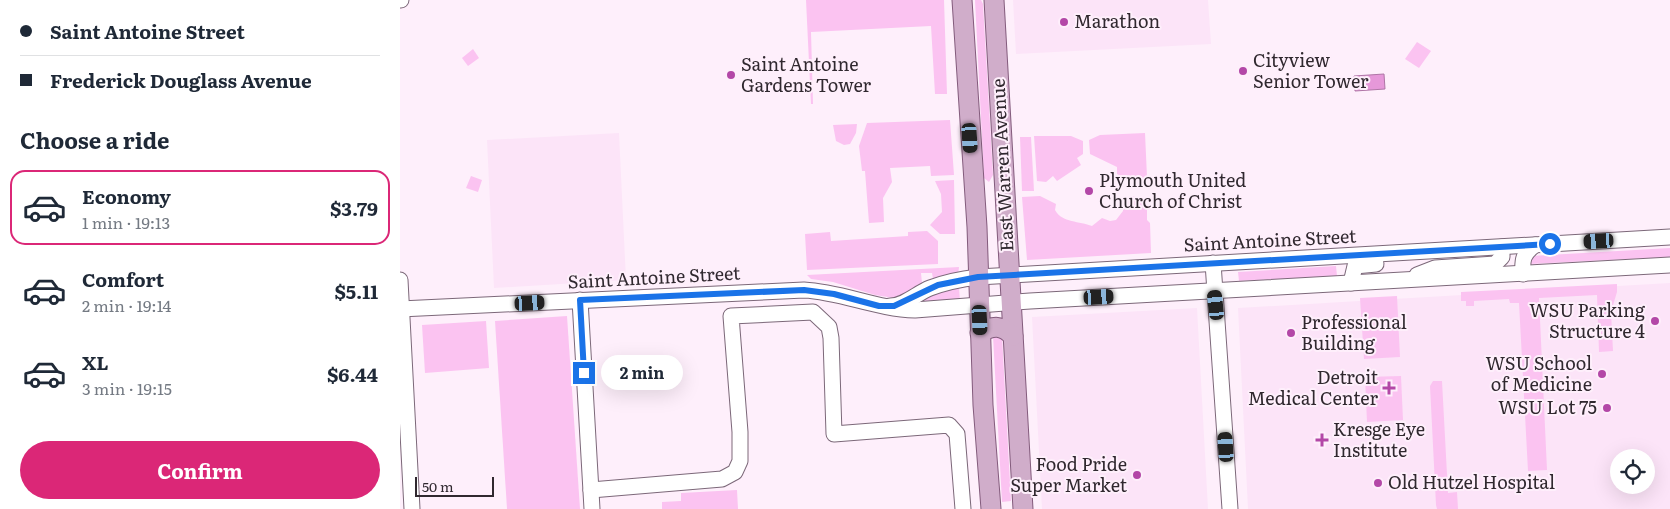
<!DOCTYPE html>
<meta charset="utf-8">
<style>
:root{--surface:#fff;--page:#f2f2f3;--text:#1f2937;--muted:#747a83;--line:#e0e1e3;--accent:#db2777}
body{margin:0;font-family:Literata,serif;background:var(--page);color:var(--text);height:100vh;display:flex;flex-direction:column;font-size:19px;white-space:nowrap}
*{box-sizing:border-box;margin:0}
p{font-size:16px;color:var(--muted)}
.icon{flex:none;width:28px;height:28px;fill:none;stroke:currentColor;stroke-width:2;stroke-linecap:round;stroke-linejoin:round}
.map{position:relative;flex:1;overflow:hidden}
.drawer{display:flex;flex-direction:column;background:var(--surface);width:400px}
.drawer>*{flex:none}
.top-card{display:grid;align-content:center;height:110px;padding:0 20px;background:var(--surface)}
.fabs{position:absolute;left:1210px;top:449px;display:grid;gap:10px}
.fabs a{display:grid;place-items:center;width:45px;height:45px;border-radius:50%;background:var(--surface);box-shadow:0 5px 20px #0002;font-size:25px}
.scale{position:absolute;left:15px;bottom:12px;width:79px;box-sizing:border-box;padding-left:5px;border:2px solid #30282f;border-top:0;font-size:14px;line-height:18px;white-space:nowrap;color:#30282f;-webkit-text-stroke:4px #feeffb;paint-order:stroke}
.end{position:absolute;width:22px;height:22px;margin:-11px;border:6px solid #1a73e8;background:#fff;box-shadow:0 0 0 2px #fff}
.from{border-radius:50%}
.bubble{position:absolute;height:35px;border-radius:18px;background:var(--surface);box-shadow:0 5px 20px #0002;font-size:16px;font-weight:700;line-height:35px;text-align:center}
.car{position:absolute;width:15px;height:30px;margin:-15px -8px;border-radius:6px;box-shadow:0 0 4px 1px #0007;background:linear-gradient(#222 24%,#8ab4d8 0 40%,#222 0 76%,#8ab4d8 0 86%,#222 0)}
.top-card b{display:flex;align-items:center;gap:18px;height:48px;font-size:19px}
.top-card b+b{border-top:1px solid var(--line)}
.top-card i{width:12px;height:12px;background:var(--text)}
ul{padding:0;list-style:none}
li{display:flex;align-items:center;gap:15px;height:75px;margin:0 10px 8px;padding:0 10px;border:2px solid transparent;border-radius:15px}
li div{flex:1}
li b{display:block;font-size:19px}
li em{font-style:normal;font-weight:700}
li.selected{border-color:var(--accent)}
li>.icon{width:45px;height:45px;stroke-width:1.5}
h2{padding:0 20px;font-size:22px;line-height:60px}
.button{display:flex;gap:10px;margin-top:auto;padding:10px 20px}
.button a{flex:1;height:58px;border-radius:30px;background:var(--accent);color:#fff;font-size:20px;font-weight:700;line-height:58px;text-align:center}
main{display:flex;flex:1;min-height:0}
.map>svg:first-child{display:block}
</style>
<main>
<section class="drawer">
<div class="top-card">
<b><i class="from"></i>Saint Antoine Street</b>
<b><i></i>Frederick Douglass Avenue</b>
</div>
<h2>Choose a ride</h2>
<ul>
<li class="selected"><svg class="icon" aria-label="car" viewBox="0 0 24 24"><path d="M5 17H2v-5l4-1 3-4h7l3 4 3 1v5h-3M9 17h6M6 11h13"/><circle cx="7" cy="17" r="2"/><circle cx="17" cy="17" r="2"/></svg><div><b>Economy</b><p>1 min · 19:13</p></div><em>$3.79</em></li>
<li><svg class="icon" aria-label="car" viewBox="0 0 24 24"><path d="M5 17H2v-5l4-1 3-4h7l3 4 3 1v5h-3M9 17h6M6 11h13"/><circle cx="7" cy="17" r="2"/><circle cx="17" cy="17" r="2"/></svg><div><b>Comfort</b><p>2 min · 19:14</p></div><em>$5.11</em></li>
<li><svg class="icon" aria-label="car" viewBox="0 0 24 24"><path d="M5 17H2v-5l4-1 3-4h7l3 4 3 1v5h-3M9 17h6M6 11h13"/><circle cx="7" cy="17" r="2"/><circle cx="17" cy="17" r="2"/></svg><div><b>XL</b><p>3 min · 19:15</p></div><em>$6.44</em></li>
</ul>
<div class="button"><a>Confirm</a></div>
</section>
<div class="map">
<svg width="1270" height="509" viewBox="0 0 1270 509">
<rect width="100%" height="100%" fill="#feeffb"/>
<!-- built -->
<g fill="#fce4f8" fill-rule="evenodd">
<polygon points="613,0 808,0 811,44 616,54"/>
<polygon points="219,133 226,280 94,288 87,140"/>
<path d="M1270,283V509H848L838,308ZM1219,458H1246V485H1219Z"/>
<polygon points="797,308 808,509 642,509 632,317"/>
</g>
<!-- green -->
<g fill="#fbc3f1">
<polygon points="406,0 544,0 547,94 535,94 531,26 411,32 413,104 411,104"/>
<polygon points="575,0 581,0 583,4 593,175 589,182 584,178"/>
<polygon points="1017,42 1031,51 1019,68 1005,59"/>
<polygon points="73,49 79,58 68,66 62,58"/>
<polygon points="550,120 554,175 531,176 530,166 490,168 492,182 483,198 484,222 469,223 465,171 462,171 459,146 467,123"/>
<polygon points="457,124 456,133 450,144 444,145 436,141 433,125"/>
<polygon points="745,133 747,177 736,184 717,174 717,167 690,154 689,140 700,135"/>
<polygon points="634,136 671,136 683,141 683,154 677,158 681,165 657,181 653,176 646,182 637,181"/>
<polygon points="620,137 631,137 634,191 622,191"/>
<polygon points="71,176 82,180 78,192 66,188"/>
<polygon points="554,180 555,234 540,234 530,225 542,212 541,194 535,181"/>
<path d="M640,196L656,204L655,210C662,223 680,221 692,226L702,218L710,221L716,220L723,211V202L733,196L747,203V220L750,223L751,253L627,260L622,197Z"/>
<polygon points="527,231 538,241 538,264 407,270 405,234 430,232 431,241 508,236 508,232"/>
<polygon points="1270,248 1270,257 1130,264 1131,256"/>
<polygon points="936,266 937,276 839,281 838,272"/>
<polygon points="559,267 558,275 533,279 532,273 521,273 522,283 504,296 494,298 475,295 433,282 411,279 407,275"/>
<polygon points="1217,284 1217,292 1211,312 1213,351 1199,352 1197,295 1139,298 1147,470 1128,471 1119,303 1110,303 1109,299 1074,301 1074,306 1066,306 1066,301 1061,301 1061,292"/>
<polygon points="559,287 560,302 517,304 532,292"/>
<polygon points="997,296 1000,357 964,359 960,298"/>
<polygon points="167,316 180,509 107,509 95,321"/>
<polygon points="86,321 89,368 25,373 22,325"/>
<polygon points="593,336 602,336 611,501 602,502"/>
<polygon points="1001,376 1003,420 967,422 965,377"/>
<polygon points="1033,381 1042,381 1048,493 1057,492 1058,509 1037,509 1036,505 1030,386"/>
<polygon points="337,490 338,509 262,509 262,502 281,501 281,493"/>
</g>
<!-- water -->
<polygon fill="#e698d9" stroke="#af76a6" points="984,74 985,89 955,91 954,76"/>
<g fill="none" stroke-linecap="round" stroke-linejoin="round">
<defs>
<g id="minor">
<polyline points="0,0 1,0"/>
<polyline points="813,263 830,509"/>
<path d="M1123,274C1122,259 1123,254 1135,245"/>
<polyline points="1017,275 1035,268 1095,264 1102,257 1102,247"/>
<polyline points="0,280 12,509"/>
<polyline points="951,283 955,266 976,264"/>
<polyline points="180,300 192,509"/>
<path d="M490,306C505,306 517,293 530,288C546,282 561,279 578,277L1270,237"/>
<path d="M0,309L404,290C442,292 477,309 515,310L630,301L1270,265"/>
<polyline points="191,490 322,479 335,472 340,461 340,432 331,316 413,312 429,327 431,338 434,434 549,425 557,434 563,509"/>
</g>
<g id="major">
<polyline points="562,0 577,227 583,405 591,509"/>
<polyline points="594,0 623,509"/>
<path d="M580,333C593,325 602,325 613,336"/>
</g>
</defs>
<!-- minor casing -->
<use href="#minor" stroke="#7c6879" stroke-width="17"/>
<!-- major casing -->
<use href="#major" stroke="#835b7c" stroke-width="21"/>
<!-- minor -->
<use href="#minor" stroke="#fff" stroke-width="15"/>
<!-- major -->
<use href="#major" stroke="#d0adca" stroke-width="19"/>
</g>
<g fill="none" stroke-linecap="round" stroke-linejoin="round">
<!-- route -->
<polyline stroke="#1a73e8" stroke-width="6" points="184,373 180,300 404,290 434,294 479,306 494,306 538,285 578,277 1150,244"/>
</g>
<!-- markers -->
<g fill="#b347a7" stroke="#feeffb" stroke-width="2">
<circle cx="664" cy="22" r="5"/>
<circle cx="843" cy="71" r="5"/>
<circle cx="331" cy="75" r="5"/>
<circle cx="689" cy="191" r="5"/>
<circle cx="1255" cy="321" r="5"/>
<circle cx="891" cy="333" r="5"/>
<circle cx="1202" cy="374" r="5"/>
<path d="M986.5 380.5h5v5h5v5h-5v5h-5v-5h-5v-5h5z"/>
<circle cx="1207" cy="408" r="5"/>
<path d="M919.5 432.5h5v5h5v5h-5v5h-5v-5h-5v-5h5z"/>
<circle cx="737" cy="475" r="5"/>
<circle cx="978" cy="483" r="5"/>
</g>
<g text-anchor="middle" stroke-width="4" stroke-linejoin="round" paint-order="stroke">
<!-- poi labels -->
<g font-size="18" fill="#30282f" stroke="#feeffb" text-anchor="start">
<text x="674" y="28">Marathon</text>
<text x="853" y="67">Cityview<tspan x="853" dy="21">Senior Tower</tspan></text>
<text x="341" y="71">Saint Antoine<tspan x="341" dy="21">Gardens Tower</tspan></text>
<text x="699" y="187">Plymouth United<tspan x="699" dy="21">Church of Christ</tspan></text>
<text x="1245" y="317" text-anchor="end">WSU Parking<tspan x="1245" dy="21">Structure 4</tspan></text>
<text x="901" y="329">Professional<tspan x="901" dy="21">Building</tspan></text>
<text x="1192" y="370" text-anchor="end">WSU School<tspan x="1192" dy="21">of Medicine</tspan></text>
<text x="978" y="384" text-anchor="end">Detroit<tspan x="978" dy="21">Medical Center</tspan></text>
<text x="1197" y="414" text-anchor="end">WSU Lot 75</text>
<text x="933" y="436">Kresge Eye<tspan x="933" dy="21">Institute</tspan></text>
<text x="727" y="471" text-anchor="end">Food Pride<tspan x="727" dy="21">Super Market</tspan></text>
<text x="988" y="489">Old Hutzel Hospital</text>
</g>
<!-- street labels -->
<g font-size="18" fill="#30282f" stroke="#feeffb">
<text transform="translate(603 165) rotate(-93)" y="6">East Warren Avenue</text>
<text transform="translate(870 241) rotate(-3)" y="6">Saint Antoine Street</text>
<text transform="translate(254 278) rotate(-3)" y="6">Saint Antoine Street</text>
</g>
</g>
</svg>
<div class="fabs">
<a><svg class="icon" aria-label="locate" viewBox="0 0 24 24"><circle cx="12" cy="12" r="6"/><path d="M12 2v4M12 18v4M2 12h4M18 12h4"/></svg></a>
</div>
<div class="scale">50 m</div>
<i class="end from" style="left:1150px;top:244px"></i>
<i class="end" style="left:184px;top:373px"></i>
<div class="bubble" style="left:201px;top:355px;width:82px">2 min</div>
<i class="car" style="left:570px;top:138px;rotate:176deg"></i>
<i class="car" style="left:1199px;top:241px;rotate:267deg"></i>
<i class="car" style="left:699px;top:297px;rotate:87deg"></i>
<i class="car" style="left:130px;top:303px;rotate:87deg"></i>
<i class="car" style="left:816px;top:305px;rotate:354deg"></i>
<i class="car" style="left:580px;top:320px;rotate:177deg"></i>
<i class="car" style="left:826px;top:447px;rotate:356deg"></i>
</div>
</main>
